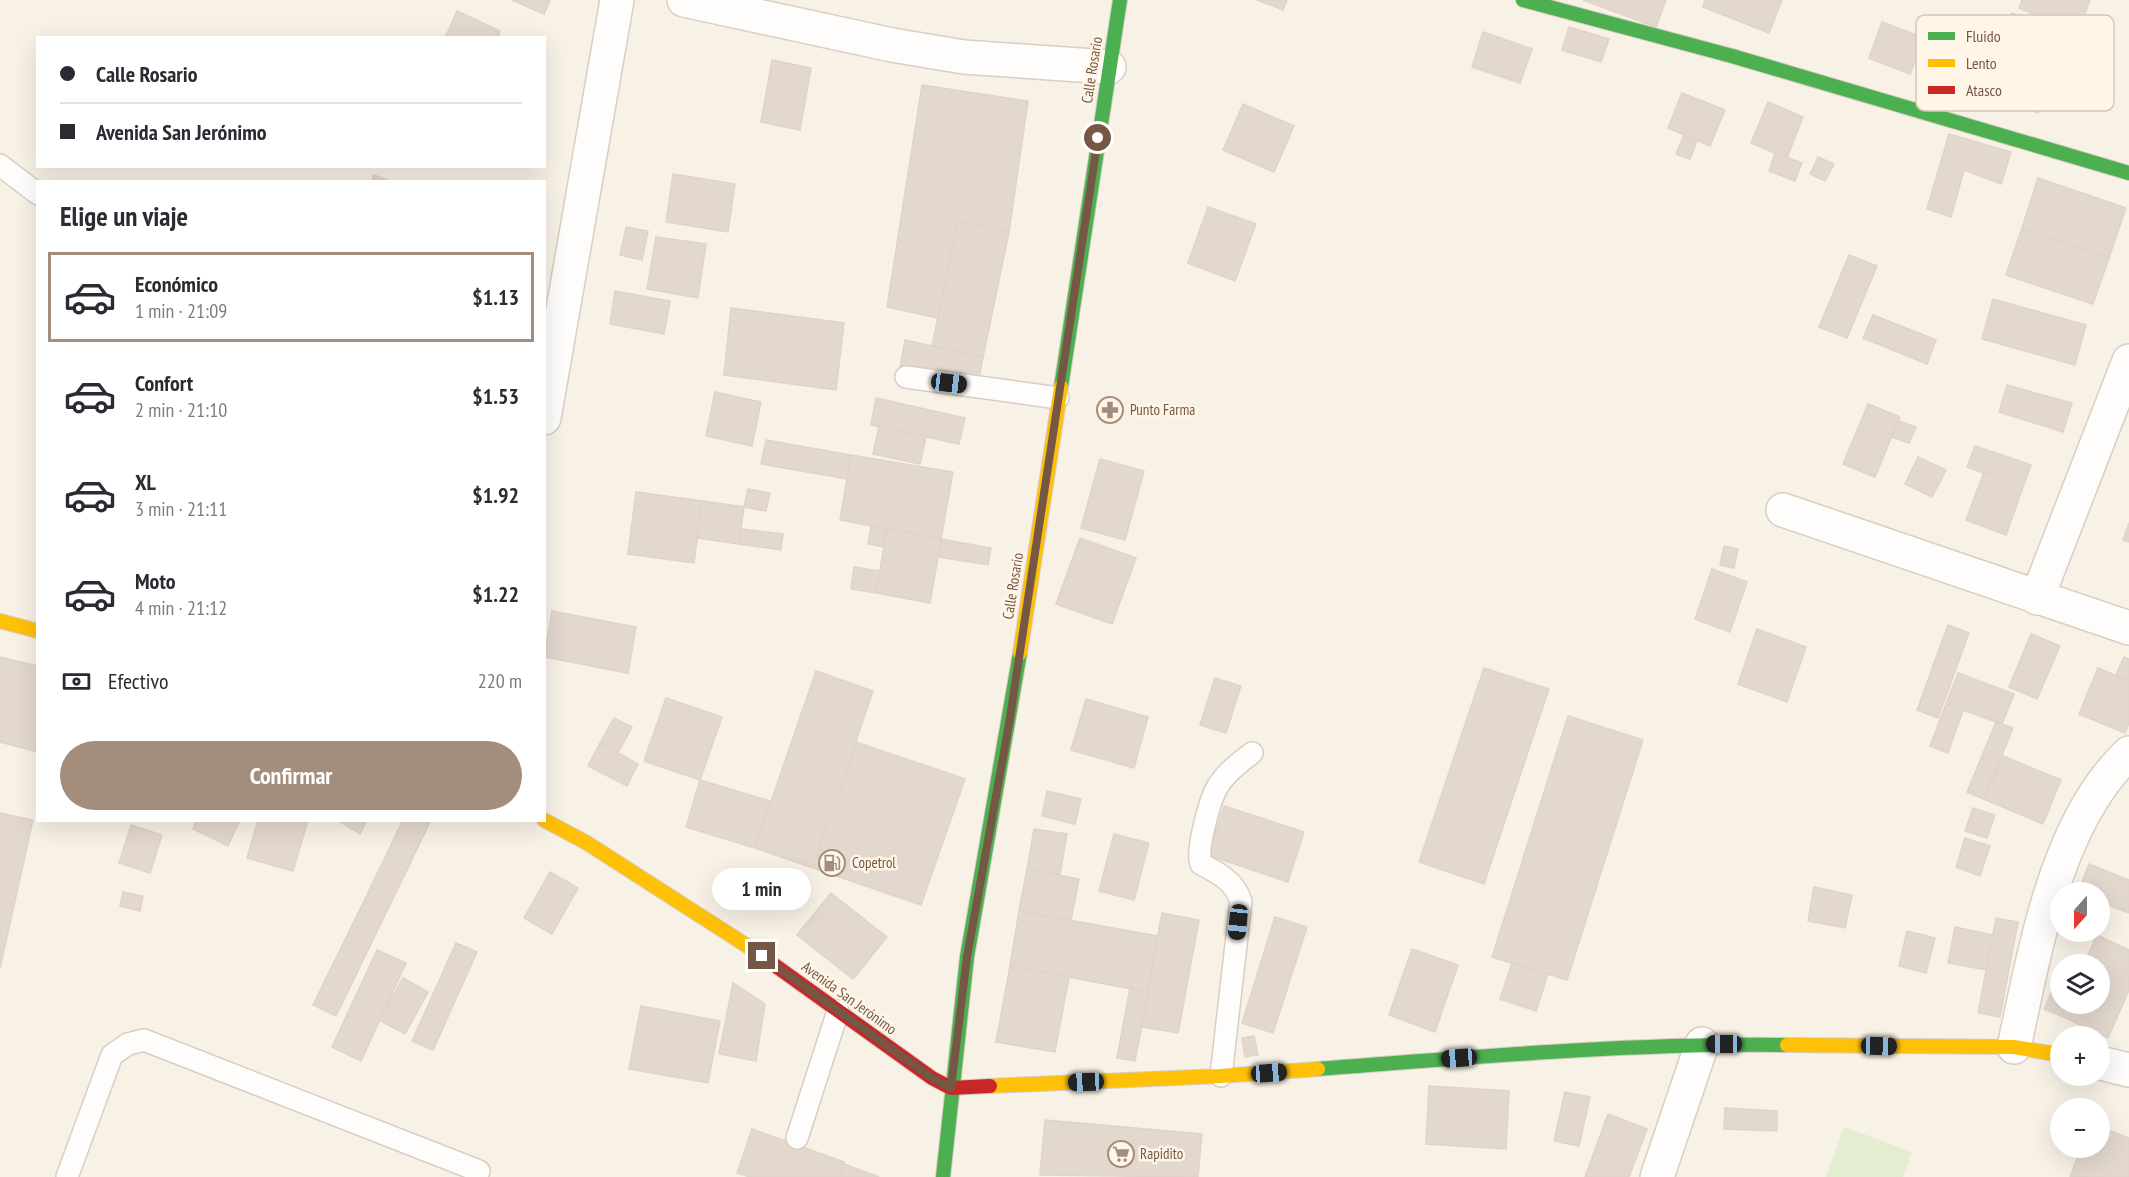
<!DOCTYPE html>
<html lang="es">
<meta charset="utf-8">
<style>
:root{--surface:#fff;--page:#f7f7f7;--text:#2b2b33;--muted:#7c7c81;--line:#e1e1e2;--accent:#a38d7d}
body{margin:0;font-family:"PT Sans Narrow",sans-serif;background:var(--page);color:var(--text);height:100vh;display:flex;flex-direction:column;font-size:22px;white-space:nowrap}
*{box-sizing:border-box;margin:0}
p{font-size:20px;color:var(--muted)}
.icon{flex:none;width:33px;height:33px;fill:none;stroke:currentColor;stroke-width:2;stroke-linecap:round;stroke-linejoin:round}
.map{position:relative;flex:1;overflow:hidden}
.side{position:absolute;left:36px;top:180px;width:510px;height:642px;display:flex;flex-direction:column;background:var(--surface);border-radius:0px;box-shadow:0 6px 24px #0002}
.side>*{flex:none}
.guide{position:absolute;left:36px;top:36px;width:510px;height:132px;border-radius:0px;box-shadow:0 6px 24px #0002;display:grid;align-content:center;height:132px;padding:0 24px;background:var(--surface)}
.needle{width:39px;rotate:201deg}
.controls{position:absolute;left:2050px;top:882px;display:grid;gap:12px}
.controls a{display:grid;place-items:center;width:60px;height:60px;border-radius:50%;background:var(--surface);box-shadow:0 6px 24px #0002;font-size:30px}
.end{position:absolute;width:27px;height:27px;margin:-14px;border:8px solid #765745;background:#fff;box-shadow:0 0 0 3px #fff}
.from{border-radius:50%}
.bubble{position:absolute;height:42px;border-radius:21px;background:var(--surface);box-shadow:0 6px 24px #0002;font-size:20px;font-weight:600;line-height:42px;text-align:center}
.car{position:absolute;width:18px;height:36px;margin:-18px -9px;border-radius:8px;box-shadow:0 0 4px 2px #0007;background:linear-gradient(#222 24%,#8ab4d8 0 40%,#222 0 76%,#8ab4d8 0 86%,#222 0)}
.guide b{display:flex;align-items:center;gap:21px;height:57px;font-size:22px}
.guide b+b{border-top:2px solid var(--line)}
.guide i{width:15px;height:15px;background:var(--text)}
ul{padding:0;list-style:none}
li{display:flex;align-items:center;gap:18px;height:90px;margin:0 12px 9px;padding:0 12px;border:3px solid transparent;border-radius:0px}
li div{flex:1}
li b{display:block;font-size:22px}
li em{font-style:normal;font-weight:600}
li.selected{border-color:var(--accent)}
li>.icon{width:54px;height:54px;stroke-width:1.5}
h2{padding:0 24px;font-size:27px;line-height:72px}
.pay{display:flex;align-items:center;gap:15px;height:66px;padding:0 24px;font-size:22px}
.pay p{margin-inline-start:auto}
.cta{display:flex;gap:12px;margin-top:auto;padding:12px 24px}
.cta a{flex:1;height:69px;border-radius:36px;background:var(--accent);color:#fff;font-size:24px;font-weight:600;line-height:69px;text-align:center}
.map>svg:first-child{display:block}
</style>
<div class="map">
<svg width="2129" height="1177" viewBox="0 0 2129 1177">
<rect width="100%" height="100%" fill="#f7f1e6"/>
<!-- green -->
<polygon fill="#e2eecf" points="1844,1127 1912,1152 1903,1177 1826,1177"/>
<!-- building -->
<g fill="#e3d8ce" stroke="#e0d3c8" stroke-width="1.5">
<polygon points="512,0 550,0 544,14"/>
<polygon points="1257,0 1287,0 1283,10"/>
<polygon points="1583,0 1666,0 1656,27"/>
<polygon points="1705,0 1782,0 1769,33 1703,7"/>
<polygon points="2022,0 2090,0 2078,32 2019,8"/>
<polygon points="457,11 500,31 497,38 445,38"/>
<polygon points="2012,13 2033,21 2018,60 1998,52"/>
<polygon points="1882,22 1924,38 1910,74 1869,58"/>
<polygon points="1569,27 1609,39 1601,62 1562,50"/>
<polygon points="1483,32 1532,49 1520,83 1472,67"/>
<polygon points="772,60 811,68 800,130 761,122"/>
<polygon points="2011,62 2051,78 2038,113 1998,97"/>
<polygon points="922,85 1028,101 1009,232 959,223 938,318 887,307"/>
<polygon points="1682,93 1725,110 1710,146 1668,128"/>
<polygon points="1768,102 1803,117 1787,158 1751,143"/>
<polygon points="1243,104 1294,126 1274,172 1223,150"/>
<polygon points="1949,134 2011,152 2001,184 1964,170 1951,217 1927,209"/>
<polygon points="1684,135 1697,141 1690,159 1676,154"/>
<polygon points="1775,153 1802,163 1795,181 1769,171"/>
<polygon points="1818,157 1834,164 1825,181 1810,174"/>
<polygon points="673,174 735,184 728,232 666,222"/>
<polygon points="374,175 392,182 371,182"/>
<polygon points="2038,178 2126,208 2109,258 2022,228"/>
<polygon points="1208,207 1256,224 1235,281 1188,263"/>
<polygon points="958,221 1009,232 983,357 932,346"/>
<polygon points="626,227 648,231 642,260 620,255"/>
<polygon points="2022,228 2109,258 2093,304 2006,275"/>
<polygon points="656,237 706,244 698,298 647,289"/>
<polygon points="1849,255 1877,266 1847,338 1819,327"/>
<polygon points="615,291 670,301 664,334 610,324"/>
<polygon points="1993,299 2086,325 2075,365 1982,339"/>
<polygon points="731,308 844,323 836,390 724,375"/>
<polygon points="1873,315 1936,340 1927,364 1863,338"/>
<polygon points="905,340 983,357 978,383 900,367"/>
<polygon points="2007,385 2072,403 2063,432 1999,412"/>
<polygon points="715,392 761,402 752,446 706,436"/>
<polygon points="876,398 965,418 959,444 871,425"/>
<polygon points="1868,404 1900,417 1875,477 1843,464"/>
<polygon points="1899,421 1916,427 1909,443 1892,437"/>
<polygon points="879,426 926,437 920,464 873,454"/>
<polygon points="766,440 851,455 847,479 761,464"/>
<polygon points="1975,446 2031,465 2023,487 1967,467"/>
<polygon points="851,455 953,472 941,539 840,520"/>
<polygon points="1918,457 1946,470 1932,497 1905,484"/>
<polygon points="1100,459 1144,471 1125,540 1081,528"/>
<polygon points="1984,472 2023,487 2006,535 1966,520"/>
<polygon points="748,489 770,493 766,511 744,507"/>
<polygon points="636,492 702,501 694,563 628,554"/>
<polygon points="702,501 744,507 739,544 697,538"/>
<polygon points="2129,523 2129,542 2123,540"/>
<polygon points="871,526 887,529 884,547 868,544"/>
<polygon points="742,529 783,534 781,550 739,544"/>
<polygon points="887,529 941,539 930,603 876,593"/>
<polygon points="1080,538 1136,558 1112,624 1056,604"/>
<polygon points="941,539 991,548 988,565 938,557"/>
<polygon points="1724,546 1738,549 1734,568 1720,565"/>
<polygon points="854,567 880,571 876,593 851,589"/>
<polygon points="1712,569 1747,582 1730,632 1695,619"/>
<polygon points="552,611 636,627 628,673 544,657"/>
<polygon points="1948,625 1969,633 1938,718 1917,710"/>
<polygon points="1757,629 1806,647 1787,702 1738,684"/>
<polygon points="2031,634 2060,646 2037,699 2009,687"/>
<polygon points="0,657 38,666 38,752 0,742"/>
<polygon points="2124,657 2129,659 2129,681 2116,675"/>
<polygon points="1484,668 1549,689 1484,884 1419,862"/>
<polygon points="2098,668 2129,681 2129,723 2125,733 2079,714"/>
<polygon points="816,671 873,691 813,868 755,848"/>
<polygon points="1958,673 2014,694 2002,724 1946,704"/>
<polygon points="1215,678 1241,686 1226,733 1200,725"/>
<polygon points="666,698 722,717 700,780 644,761"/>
<polygon points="1086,699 1148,717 1134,768 1071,750"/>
<polygon points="1946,704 1963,710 1948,753 1930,746"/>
<polygon points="1568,716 1643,740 1567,980 1492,957"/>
<polygon points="614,718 632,727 618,753 600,743"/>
<polygon points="1996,722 2013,728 1984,799 1967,792"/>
<polygon points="856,742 965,779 921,905 813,868"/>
<polygon points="600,743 638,764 627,786 588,766"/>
<polygon points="2003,756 2061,780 2043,824 1984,799"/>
<polygon points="700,780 770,801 755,848 686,827"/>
<polygon points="1047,791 1081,799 1075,824 1042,816"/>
<polygon points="1224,806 1304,832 1288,882 1208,855"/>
<polygon points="1973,808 1995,815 1987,838 1965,831"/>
<polygon points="0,813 33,820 0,968"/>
<polygon points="197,820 240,820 228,846 193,829"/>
<polygon points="258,820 308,820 293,871 247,858"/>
<polygon points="337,820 367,820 360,834"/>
<polygon points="403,820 431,820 387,911 364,901"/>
<polygon points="131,825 162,835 150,873 119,863"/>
<polygon points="1034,829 1067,834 1060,875 1027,869"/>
<polygon points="1114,834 1149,843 1134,900 1099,891"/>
<polygon points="1965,838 1990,846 1980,876 1956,867"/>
<polygon points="2089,864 2129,880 2129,913 2100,902 2100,892 2078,892"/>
<polygon points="1027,869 1079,879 1071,920 1019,911"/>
<polygon points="550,872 578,888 552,934 524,918"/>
<polygon points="1814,887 1852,895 1845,928 1808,921"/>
<polygon points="123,892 143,896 140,911 120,906"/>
<polygon points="831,893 887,937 853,979 797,935"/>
<polygon points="364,901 387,911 336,1016 313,1005"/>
<polygon points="1019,911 1158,936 1148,992 1010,966"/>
<polygon points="1162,913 1199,920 1178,1033 1141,1027"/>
<polygon points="1275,917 1307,927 1273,1033 1242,1023"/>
<polygon points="1996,918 2018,922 2000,1017 1978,1013"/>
<polygon points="1955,927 1993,935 1986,970 1948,963"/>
<polygon points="1907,931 1935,938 1926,973 1899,966"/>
<polygon points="2097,935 2129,950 2129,990 2108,1038 2061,1016 2067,1004 2100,1004 2100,964 2084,964"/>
<polygon points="456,943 477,952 433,1050 412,1041"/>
<polygon points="1412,949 1458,965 1435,1032 1389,1015"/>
<polygon points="377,950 406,963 361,1061 332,1047"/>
<polygon points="1512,963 1548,974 1536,1011 1500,999"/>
<polygon points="1010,966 1069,977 1055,1052 996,1042"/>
<polygon points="403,978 428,992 405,1034 379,1020"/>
<polygon points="733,983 765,1004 756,1061 719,1054"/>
<polygon points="2055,984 2061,987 2061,1004 2067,1004 2061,1016 2044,1009"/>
<polygon points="1130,988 1148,992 1135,1061 1117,1058"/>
<polygon points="641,1006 720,1021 708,1083 629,1069"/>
<polygon points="1254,1036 1258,1055 1245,1057 1242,1038"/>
<polygon points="1429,1086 1509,1091 1506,1149 1426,1144"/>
<polygon points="1565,1092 1590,1097 1579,1146 1554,1141"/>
<polygon points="1725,1108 1777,1111 1777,1131 1724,1129"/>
<polygon points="1608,1114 1647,1129 1629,1177 1585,1177"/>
<polygon points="1045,1120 1202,1134 1198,1177 1040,1175"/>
<polygon points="2100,1127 2129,1138 2129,1177 2070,1177 2081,1148 2100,1148"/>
<polygon points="752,1129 844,1162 839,1177 750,1177 737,1173"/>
<polygon points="844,1164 879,1177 839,1177"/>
</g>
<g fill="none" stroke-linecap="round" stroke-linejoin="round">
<defs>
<g id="lane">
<polyline points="0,165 38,194"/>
<polyline points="906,377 1058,398"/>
<path d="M1221,1076L1241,901C1234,881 1220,874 1201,864C1195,854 1210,798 1218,786C1226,773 1239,763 1252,753"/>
<polyline points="797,1138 838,1011"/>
<polyline points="67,1177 112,1055 128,1044 144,1040 479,1171"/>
</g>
<g id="street">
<polyline points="684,0 892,45 964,57 1109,67"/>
<polyline points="544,418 617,0"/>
<polyline points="1783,510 2129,628"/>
<polyline points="2037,598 2129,361"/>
<path d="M2014,1047C2035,952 2055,823 2129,753"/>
<polyline points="2100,1063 2129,1070"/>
<polyline points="1657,1177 1702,1044"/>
</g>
<g id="fast">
<polyline points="1523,0 1732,56 2129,173"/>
<polyline points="1061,387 1120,0"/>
<path d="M1318,1069C1474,1057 1631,1043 1787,1045"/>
<polyline points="943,1177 967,957 1020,653"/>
</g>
<g id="slow">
<polyline points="0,621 38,631"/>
<polyline points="1020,653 1061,387"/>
<polyline points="544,820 587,843 752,949"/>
<polyline points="1787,1045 2014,1047 2061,1055"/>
<polyline points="990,1086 1221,1076 1318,1069"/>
</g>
<polyline id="jam" points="752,949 932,1078 951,1088 990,1086"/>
</defs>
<!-- lane casing -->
<use href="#lane" stroke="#d8cec4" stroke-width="24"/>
<!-- street casing -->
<use href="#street" stroke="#d8cec4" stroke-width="36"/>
<!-- fast casing -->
<use href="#fast" stroke="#d7ccc3" stroke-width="16"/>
<!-- slow casing -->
<use href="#slow" stroke="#d7ccc3" stroke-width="16"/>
<!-- jam casing -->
<use href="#jam" stroke="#d7ccc3" stroke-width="16"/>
<!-- lane -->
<use href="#lane" stroke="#fefdfb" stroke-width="21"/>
<!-- street -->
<use href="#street" stroke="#fefdfb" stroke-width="33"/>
<!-- fast -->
<use href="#fast" stroke="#4caf50" stroke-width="14"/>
<!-- slow -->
<use href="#slow" stroke="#ffc107" stroke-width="14"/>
<!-- jam -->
<use href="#jam" stroke="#c62828" stroke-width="14"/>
</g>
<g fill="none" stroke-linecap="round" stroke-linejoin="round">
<!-- route -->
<polyline stroke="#765745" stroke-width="8" points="762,956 932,1078 951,1088 967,957 1009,724 1098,138"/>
</g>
<!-- icons -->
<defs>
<symbol id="pharmacy-ring" viewBox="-11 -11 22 22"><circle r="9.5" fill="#fff6e7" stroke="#a38d7d" stroke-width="1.5"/><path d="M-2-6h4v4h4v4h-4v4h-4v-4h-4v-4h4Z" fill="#a38d7d"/></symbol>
<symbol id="fuel-ring" viewBox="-11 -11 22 22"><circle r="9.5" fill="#fff6e7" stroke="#a38d7d" stroke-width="1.5"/><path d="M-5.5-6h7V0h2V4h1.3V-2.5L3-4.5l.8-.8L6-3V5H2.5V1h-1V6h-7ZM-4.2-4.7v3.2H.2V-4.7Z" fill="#a38d7d"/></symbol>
<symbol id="supermarket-ring" viewBox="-11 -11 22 22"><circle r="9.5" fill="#fff6e7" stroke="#a38d7d" stroke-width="1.5"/><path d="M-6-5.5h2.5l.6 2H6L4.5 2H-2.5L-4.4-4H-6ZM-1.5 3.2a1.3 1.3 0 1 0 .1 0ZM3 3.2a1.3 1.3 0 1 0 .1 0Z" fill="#a38d7d"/></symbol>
</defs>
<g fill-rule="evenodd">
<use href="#pharmacy-ring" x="1095" y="395" width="30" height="30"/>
<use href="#fuel-ring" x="817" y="848" width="30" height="30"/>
<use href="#supermarket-ring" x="1106" y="1139" width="30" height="30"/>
</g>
<g text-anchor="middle" stroke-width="5" stroke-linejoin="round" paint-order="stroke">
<!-- street labels -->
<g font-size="15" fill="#765745" stroke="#fff6e7">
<text transform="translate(1092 70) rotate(-81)" y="5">Calle Rosario</text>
<text transform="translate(1013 586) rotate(-81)" y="5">Calle Rosario</text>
<text transform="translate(849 998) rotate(36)" y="5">Avenida San Jerónimo</text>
</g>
<!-- poi labels -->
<g font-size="15" fill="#765745" stroke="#fff6e7" text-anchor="start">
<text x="1130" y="415">Punto Farma</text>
<text x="852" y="868">Copetrol</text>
<text x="1140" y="1159">Rapidito</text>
</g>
</g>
<!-- legend -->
<rect x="1916" y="15" width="198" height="96" rx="9" fill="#fff6e7" stroke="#d6c6b6" stroke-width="1.5"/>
<rect x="1928" y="32" width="27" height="8" fill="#4caf50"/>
<rect x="1928" y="59" width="27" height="8" fill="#ffc107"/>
<rect x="1928" y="86" width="27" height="8" fill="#c62828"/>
<g font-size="16" fill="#765745">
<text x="1966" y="42">Fluido</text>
<text x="1966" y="69">Lento</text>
<text x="1966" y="96">Atasco</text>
</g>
</svg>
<div class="controls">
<a><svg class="needle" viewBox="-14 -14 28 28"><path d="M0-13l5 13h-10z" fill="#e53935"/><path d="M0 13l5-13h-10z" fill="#7c7c81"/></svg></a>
<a><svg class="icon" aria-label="layers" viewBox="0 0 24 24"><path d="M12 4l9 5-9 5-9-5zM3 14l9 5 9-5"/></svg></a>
<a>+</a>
<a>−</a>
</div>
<i class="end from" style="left:1098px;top:138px"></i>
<i class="end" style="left:762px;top:956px"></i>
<div class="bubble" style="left:712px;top:868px;width:99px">1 min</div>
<i class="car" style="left:949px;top:383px;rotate:97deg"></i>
<i class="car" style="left:1238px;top:922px;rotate:186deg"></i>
<i class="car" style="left:1724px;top:1044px;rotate:270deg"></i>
<i class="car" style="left:1879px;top:1046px;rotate:91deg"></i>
<i class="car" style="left:1459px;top:1058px;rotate:266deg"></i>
<i class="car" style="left:1269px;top:1073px;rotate:86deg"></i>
<i class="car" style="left:1086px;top:1082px;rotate:268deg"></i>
<div class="guide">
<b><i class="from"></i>Calle Rosario</b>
<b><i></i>Avenida San Jerónimo</b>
</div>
<section class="side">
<h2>Elige un viaje</h2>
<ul>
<li class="selected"><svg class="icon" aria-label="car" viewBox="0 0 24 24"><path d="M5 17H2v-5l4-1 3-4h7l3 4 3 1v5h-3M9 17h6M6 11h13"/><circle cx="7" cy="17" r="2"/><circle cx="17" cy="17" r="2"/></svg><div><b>Económico</b><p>1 min · 21:09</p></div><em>$1.13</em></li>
<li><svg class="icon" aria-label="car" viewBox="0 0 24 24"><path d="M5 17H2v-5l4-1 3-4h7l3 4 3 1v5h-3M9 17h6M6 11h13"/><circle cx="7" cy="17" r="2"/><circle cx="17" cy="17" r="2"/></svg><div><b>Confort</b><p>2 min · 21:10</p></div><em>$1.53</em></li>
<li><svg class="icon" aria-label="car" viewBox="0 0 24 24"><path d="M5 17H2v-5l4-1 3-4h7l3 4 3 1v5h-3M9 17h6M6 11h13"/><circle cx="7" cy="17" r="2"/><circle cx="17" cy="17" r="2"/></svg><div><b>XL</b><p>3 min · 21:11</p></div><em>$1.92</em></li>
<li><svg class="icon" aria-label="car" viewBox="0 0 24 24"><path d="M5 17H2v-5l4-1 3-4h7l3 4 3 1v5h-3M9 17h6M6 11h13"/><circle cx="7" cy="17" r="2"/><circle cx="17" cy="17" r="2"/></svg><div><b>Moto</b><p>4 min · 21:12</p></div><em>$1.22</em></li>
</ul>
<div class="pay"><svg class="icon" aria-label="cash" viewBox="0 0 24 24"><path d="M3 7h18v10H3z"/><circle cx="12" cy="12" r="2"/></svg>Efectivo<p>220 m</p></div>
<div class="cta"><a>Confirmar</a></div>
</section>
</div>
